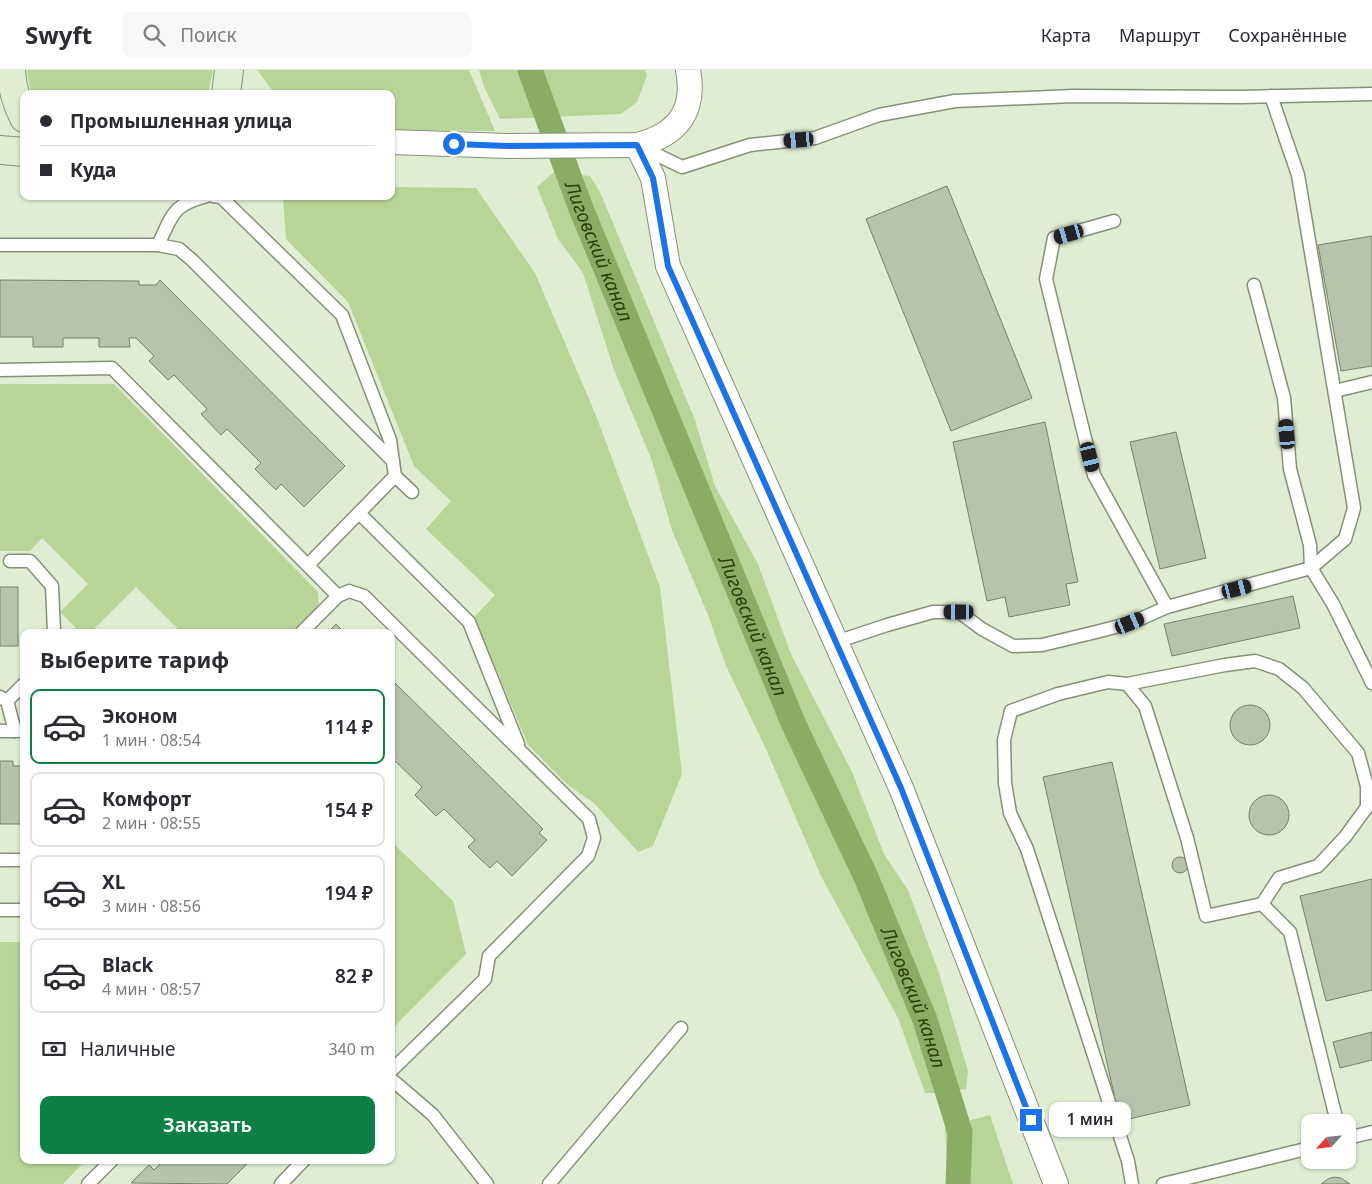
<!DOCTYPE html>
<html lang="ru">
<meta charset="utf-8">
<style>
:root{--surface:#fff;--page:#f7f7f7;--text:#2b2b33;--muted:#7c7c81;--line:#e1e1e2;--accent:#0b8043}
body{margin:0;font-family:"Noto Sans",sans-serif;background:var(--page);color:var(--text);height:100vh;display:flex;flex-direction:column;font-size:19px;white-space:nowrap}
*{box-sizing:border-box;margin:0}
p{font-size:16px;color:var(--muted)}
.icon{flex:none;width:28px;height:28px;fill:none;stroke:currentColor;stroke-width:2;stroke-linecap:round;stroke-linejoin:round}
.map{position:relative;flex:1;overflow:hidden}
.details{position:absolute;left:20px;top:559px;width:375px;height:535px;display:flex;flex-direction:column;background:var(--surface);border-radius:10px;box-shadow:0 1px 4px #0004}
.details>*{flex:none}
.top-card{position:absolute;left:20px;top:20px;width:375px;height:110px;border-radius:10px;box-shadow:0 1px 4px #0004;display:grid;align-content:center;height:110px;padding:0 20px;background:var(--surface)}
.needle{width:32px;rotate:243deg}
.controls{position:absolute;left:1301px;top:1044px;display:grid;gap:10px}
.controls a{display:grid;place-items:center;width:55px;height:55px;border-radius:10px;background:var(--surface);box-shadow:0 1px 4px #0004;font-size:25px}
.end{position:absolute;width:22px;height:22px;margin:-11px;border:6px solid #1a73e8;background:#fff;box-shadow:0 0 0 2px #fff}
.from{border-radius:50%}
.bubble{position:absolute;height:35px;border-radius:10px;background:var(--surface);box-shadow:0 1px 4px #0004;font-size:16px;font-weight:600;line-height:35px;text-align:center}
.car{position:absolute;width:15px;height:30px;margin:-15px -8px;border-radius:6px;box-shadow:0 0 4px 1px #0007;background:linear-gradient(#222 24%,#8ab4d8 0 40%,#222 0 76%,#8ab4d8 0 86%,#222 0)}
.top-card b{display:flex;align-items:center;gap:18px;height:48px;font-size:19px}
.top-card b+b{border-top:1px solid var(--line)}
.top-card i{width:12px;height:12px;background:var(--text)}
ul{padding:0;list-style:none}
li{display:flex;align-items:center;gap:15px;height:75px;margin:0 10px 8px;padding:0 10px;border:2px solid var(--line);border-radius:10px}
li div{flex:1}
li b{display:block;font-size:19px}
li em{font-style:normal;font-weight:600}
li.selected{border-color:var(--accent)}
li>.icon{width:45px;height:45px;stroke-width:1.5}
h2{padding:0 20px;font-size:22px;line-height:60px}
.pay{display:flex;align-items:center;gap:12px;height:55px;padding:0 20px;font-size:19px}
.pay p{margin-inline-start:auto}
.action{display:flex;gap:10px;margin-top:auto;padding:10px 20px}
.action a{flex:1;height:58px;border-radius:10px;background:var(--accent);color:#fff;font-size:20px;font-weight:600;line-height:58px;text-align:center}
header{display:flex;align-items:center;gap:30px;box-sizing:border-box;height:70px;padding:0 25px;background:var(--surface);border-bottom:1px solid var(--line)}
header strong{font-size:24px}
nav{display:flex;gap:28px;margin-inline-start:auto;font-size:18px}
.search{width:350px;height:45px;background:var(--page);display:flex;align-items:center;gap:12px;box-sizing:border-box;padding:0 18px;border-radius:10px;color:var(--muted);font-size:19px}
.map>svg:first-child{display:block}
</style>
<header>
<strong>Swyft</strong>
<div class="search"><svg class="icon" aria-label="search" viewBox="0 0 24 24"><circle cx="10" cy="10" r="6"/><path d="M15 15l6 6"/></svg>Поиск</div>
<nav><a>Карта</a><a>Маршрут</a><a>Сохранённые</a></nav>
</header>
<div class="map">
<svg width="1372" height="1114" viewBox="0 0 1372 1114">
<rect width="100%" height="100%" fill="#e0edd3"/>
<!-- green -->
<g fill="#b8d598">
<polygon points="27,0 212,0 213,1 208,24 31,24"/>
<polygon points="257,0 469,0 495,61 391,60 391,24 275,24"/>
<polygon points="479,0 645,0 647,5 637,32 621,44 500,49 484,17"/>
<polygon points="554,102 590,106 600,122 695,350 715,416 758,494 791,584 852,702 884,784 908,820 939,903 968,1001 966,1019 942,1023 925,1023 898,948 821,806 766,679 726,596 708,545 672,460 651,388 614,300 583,203 558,169 537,117"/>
<polygon points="391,117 476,118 535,203 595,343 660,517 682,704 653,776 638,782 595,734 568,715 528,675 474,547 495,525 426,459 451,431 414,396 348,232 286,169 283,126 391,126"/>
<polygon points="0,314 114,314 318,522 319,536 292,562 181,562 136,517 91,562 80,562 60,542 88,514 42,468 30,481 0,481"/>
<polygon points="391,771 453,831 466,884 391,960"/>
<polygon points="0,872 24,872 24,1090 86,1090 63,1114 0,1114"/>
<polygon points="990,1045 1013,1114 948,1114 945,1057"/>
</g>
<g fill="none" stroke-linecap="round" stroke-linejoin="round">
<!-- canal -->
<path stroke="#8aac64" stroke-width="25" id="s1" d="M530,0L580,136L794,655L866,807L925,950L960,1062L958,1114"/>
</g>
<!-- building -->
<g fill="#b7c4ab" stroke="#758069">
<polygon points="947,116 1032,328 951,361 866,149"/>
<polygon points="1372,166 1372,296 1341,301 1318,175"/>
<polygon points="0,210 139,211 139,215 156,215 160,210 345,396 304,437 281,414 276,420 255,399 261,393 227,359 221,365 201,344 207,339 174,305 168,310 149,291 154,286 136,268 129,268 130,277 99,277 99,268 63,268 63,277 33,277 33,267 0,267"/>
<polygon points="1045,352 1078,512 1066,514 1070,535 1009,547 1005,527 987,531 953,372"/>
<polygon points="1176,362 1206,488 1160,499 1130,372"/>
<rect x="0" y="517" width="18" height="59"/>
<polygon points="1293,526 1300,558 1172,586 1164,554"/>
<polygon points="336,554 344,562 328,562"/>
<polygon points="391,609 543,759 539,763 547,770 512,806 497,791 490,798 479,788 468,777 475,770 444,739 436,746 415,725 422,717 391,687"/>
<circle cx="1250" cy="655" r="20"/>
<polygon points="0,691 13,691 13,696 24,696 24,754 0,754"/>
<polygon points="1112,692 1190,1035 1120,1051 1043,707"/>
<circle cx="1269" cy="745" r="20"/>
<circle cx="1180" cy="795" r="8"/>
<polygon points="1372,809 1372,920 1326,931 1300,826"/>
<polygon points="1372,962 1372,990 1340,998 1333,972"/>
<polygon points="164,1090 251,1090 227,1114 131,1113 149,1095 154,1100"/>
<polygon points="1334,1107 1341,1108 1350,1114 1321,1114 1328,1109"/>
</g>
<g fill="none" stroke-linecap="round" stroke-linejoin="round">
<defs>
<g id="lane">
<polyline points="639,76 682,97 750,75 815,68 879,45 955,31 1073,26 1240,27 1372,24"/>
<polyline points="213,126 221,127 342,245 390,370 395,406 308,495"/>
<polyline points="1114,151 1054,168 1046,209 1094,405 1167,537"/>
<polyline points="0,175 158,175 179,179 192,190 393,391"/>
<path d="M158,175C173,144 172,135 207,126"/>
<polyline points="1254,215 1284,328 1290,399 1310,475 1311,498 1333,534 1372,613"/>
<polyline points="0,300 112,298 338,526"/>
<polyline points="1335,321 1372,312"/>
<polyline points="395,406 412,422"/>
<polyline points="359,443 469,552 518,674"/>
<polyline points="10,491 30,491 52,516 54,562"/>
<polyline points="302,562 338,526 349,521 364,526 589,749 594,768 588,786 489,886 485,909 391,1001"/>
<polyline points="836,572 887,555 933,542 959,542 982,559 1013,576 1042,575 1096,562 1131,553 1167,537 1311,498 1345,469 1354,438 1298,105 1271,26"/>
<polyline points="1127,614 1225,595 1255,591 1279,599 1303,618 1358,683 1367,716 1367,737 1345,767 1318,796 1279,808 1262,834"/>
<polyline points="0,627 7,631 24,614"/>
<polyline points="7,631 15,661"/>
<polyline points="0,661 22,661"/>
<polyline points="0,790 24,790"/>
<polyline points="0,840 24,840"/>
<polyline points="391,1009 433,1045 487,1114"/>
<polyline points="1348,1068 1372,1062"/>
<polyline points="88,1114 112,1090"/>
<polyline points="281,1114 304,1090"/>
<polyline points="549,1114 681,958"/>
<polyline points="1132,1114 1128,1091 1027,779 1010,743 1005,713 1004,670 1011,641 1058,624 1108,612 1127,614 1145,636 1187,768 1206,846 1262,834 1290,862 1337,1052"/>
<polyline points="1163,1114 1310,1078"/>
</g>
<g id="street">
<path d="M391,72L508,76L637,75C677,65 696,42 688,0"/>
<polyline points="637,75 653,108 668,196 901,718 1056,1114"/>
</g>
<g id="secondary">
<path d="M11,0C12,17 16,32 24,48"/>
<polyline points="226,24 229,0"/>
<polyline points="0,80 24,82"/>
</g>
</defs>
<!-- lane casing -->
<use href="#lane" stroke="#859079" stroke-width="15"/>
<!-- street casing -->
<use href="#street" stroke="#859079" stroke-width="26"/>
<!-- secondary casing -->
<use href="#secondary" stroke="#859079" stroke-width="30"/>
<!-- lane -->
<use href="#lane" stroke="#fff" stroke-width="12"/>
<!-- street -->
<use href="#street" stroke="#fff" stroke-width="24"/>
<!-- secondary -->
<use href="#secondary" stroke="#e0edd1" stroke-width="28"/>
</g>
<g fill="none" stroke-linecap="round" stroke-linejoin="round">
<!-- route -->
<polyline stroke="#1a73e8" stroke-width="6" points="454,74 508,76 637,75 653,108 668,196 901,718 1031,1050"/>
</g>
<g text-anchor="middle" stroke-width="4" stroke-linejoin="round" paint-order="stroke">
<!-- water labels -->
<g font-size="19" font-style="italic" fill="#293e08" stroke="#e0edd3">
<text dy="7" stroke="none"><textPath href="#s1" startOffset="194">Лиговский канал</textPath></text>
<text dy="7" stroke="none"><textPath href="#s1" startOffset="599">Лиговский канал</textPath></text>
<text dy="7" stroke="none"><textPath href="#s1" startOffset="1004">Лиговский канал</textPath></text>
</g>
</g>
</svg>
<div class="controls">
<a><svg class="needle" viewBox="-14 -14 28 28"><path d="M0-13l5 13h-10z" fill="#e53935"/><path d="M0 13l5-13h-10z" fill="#7c7c81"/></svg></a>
</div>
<i class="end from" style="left:454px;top:74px"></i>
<i class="end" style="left:1031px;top:1050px"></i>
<div class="bubble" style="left:1049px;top:1032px;width:82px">1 мин</div>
<i class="car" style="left:799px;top:70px;rotate:265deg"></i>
<i class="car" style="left:1069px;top:164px;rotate:254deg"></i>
<i class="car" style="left:1287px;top:364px;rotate:355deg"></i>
<i class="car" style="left:1090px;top:387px;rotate:166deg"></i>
<i class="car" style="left:1237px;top:519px;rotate:76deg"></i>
<i class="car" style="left:959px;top:542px;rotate:270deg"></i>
<i class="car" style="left:1130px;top:553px;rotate:67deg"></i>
<div class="top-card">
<b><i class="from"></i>Промышленная улица</b>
<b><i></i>Куда</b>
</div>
<section class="details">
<h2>Выберите тариф</h2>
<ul>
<li class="selected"><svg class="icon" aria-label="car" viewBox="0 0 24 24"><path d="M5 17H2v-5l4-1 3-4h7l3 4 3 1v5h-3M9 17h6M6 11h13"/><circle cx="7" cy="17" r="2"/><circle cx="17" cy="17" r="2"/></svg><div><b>Эконом</b><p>1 мин · 08:54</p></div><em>114 ₽</em></li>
<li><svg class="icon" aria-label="car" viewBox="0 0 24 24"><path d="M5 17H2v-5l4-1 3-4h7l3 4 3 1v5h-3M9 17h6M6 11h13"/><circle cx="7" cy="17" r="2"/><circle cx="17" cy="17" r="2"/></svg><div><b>Комфорт</b><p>2 мин · 08:55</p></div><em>154 ₽</em></li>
<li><svg class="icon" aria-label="car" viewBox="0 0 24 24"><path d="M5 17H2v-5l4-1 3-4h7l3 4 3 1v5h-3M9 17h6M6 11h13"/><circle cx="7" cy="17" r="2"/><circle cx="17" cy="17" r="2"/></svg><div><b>XL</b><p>3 мин · 08:56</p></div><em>194 ₽</em></li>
<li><svg class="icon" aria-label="car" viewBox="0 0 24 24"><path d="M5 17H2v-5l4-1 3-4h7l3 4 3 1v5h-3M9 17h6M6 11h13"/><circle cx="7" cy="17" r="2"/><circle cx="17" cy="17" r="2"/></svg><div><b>Black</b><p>4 мин · 08:57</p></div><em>82 ₽</em></li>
</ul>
<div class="pay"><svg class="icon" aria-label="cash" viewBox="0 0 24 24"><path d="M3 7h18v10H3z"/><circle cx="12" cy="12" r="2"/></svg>Наличные<p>340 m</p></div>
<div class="action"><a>Заказать</a></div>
</section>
</div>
